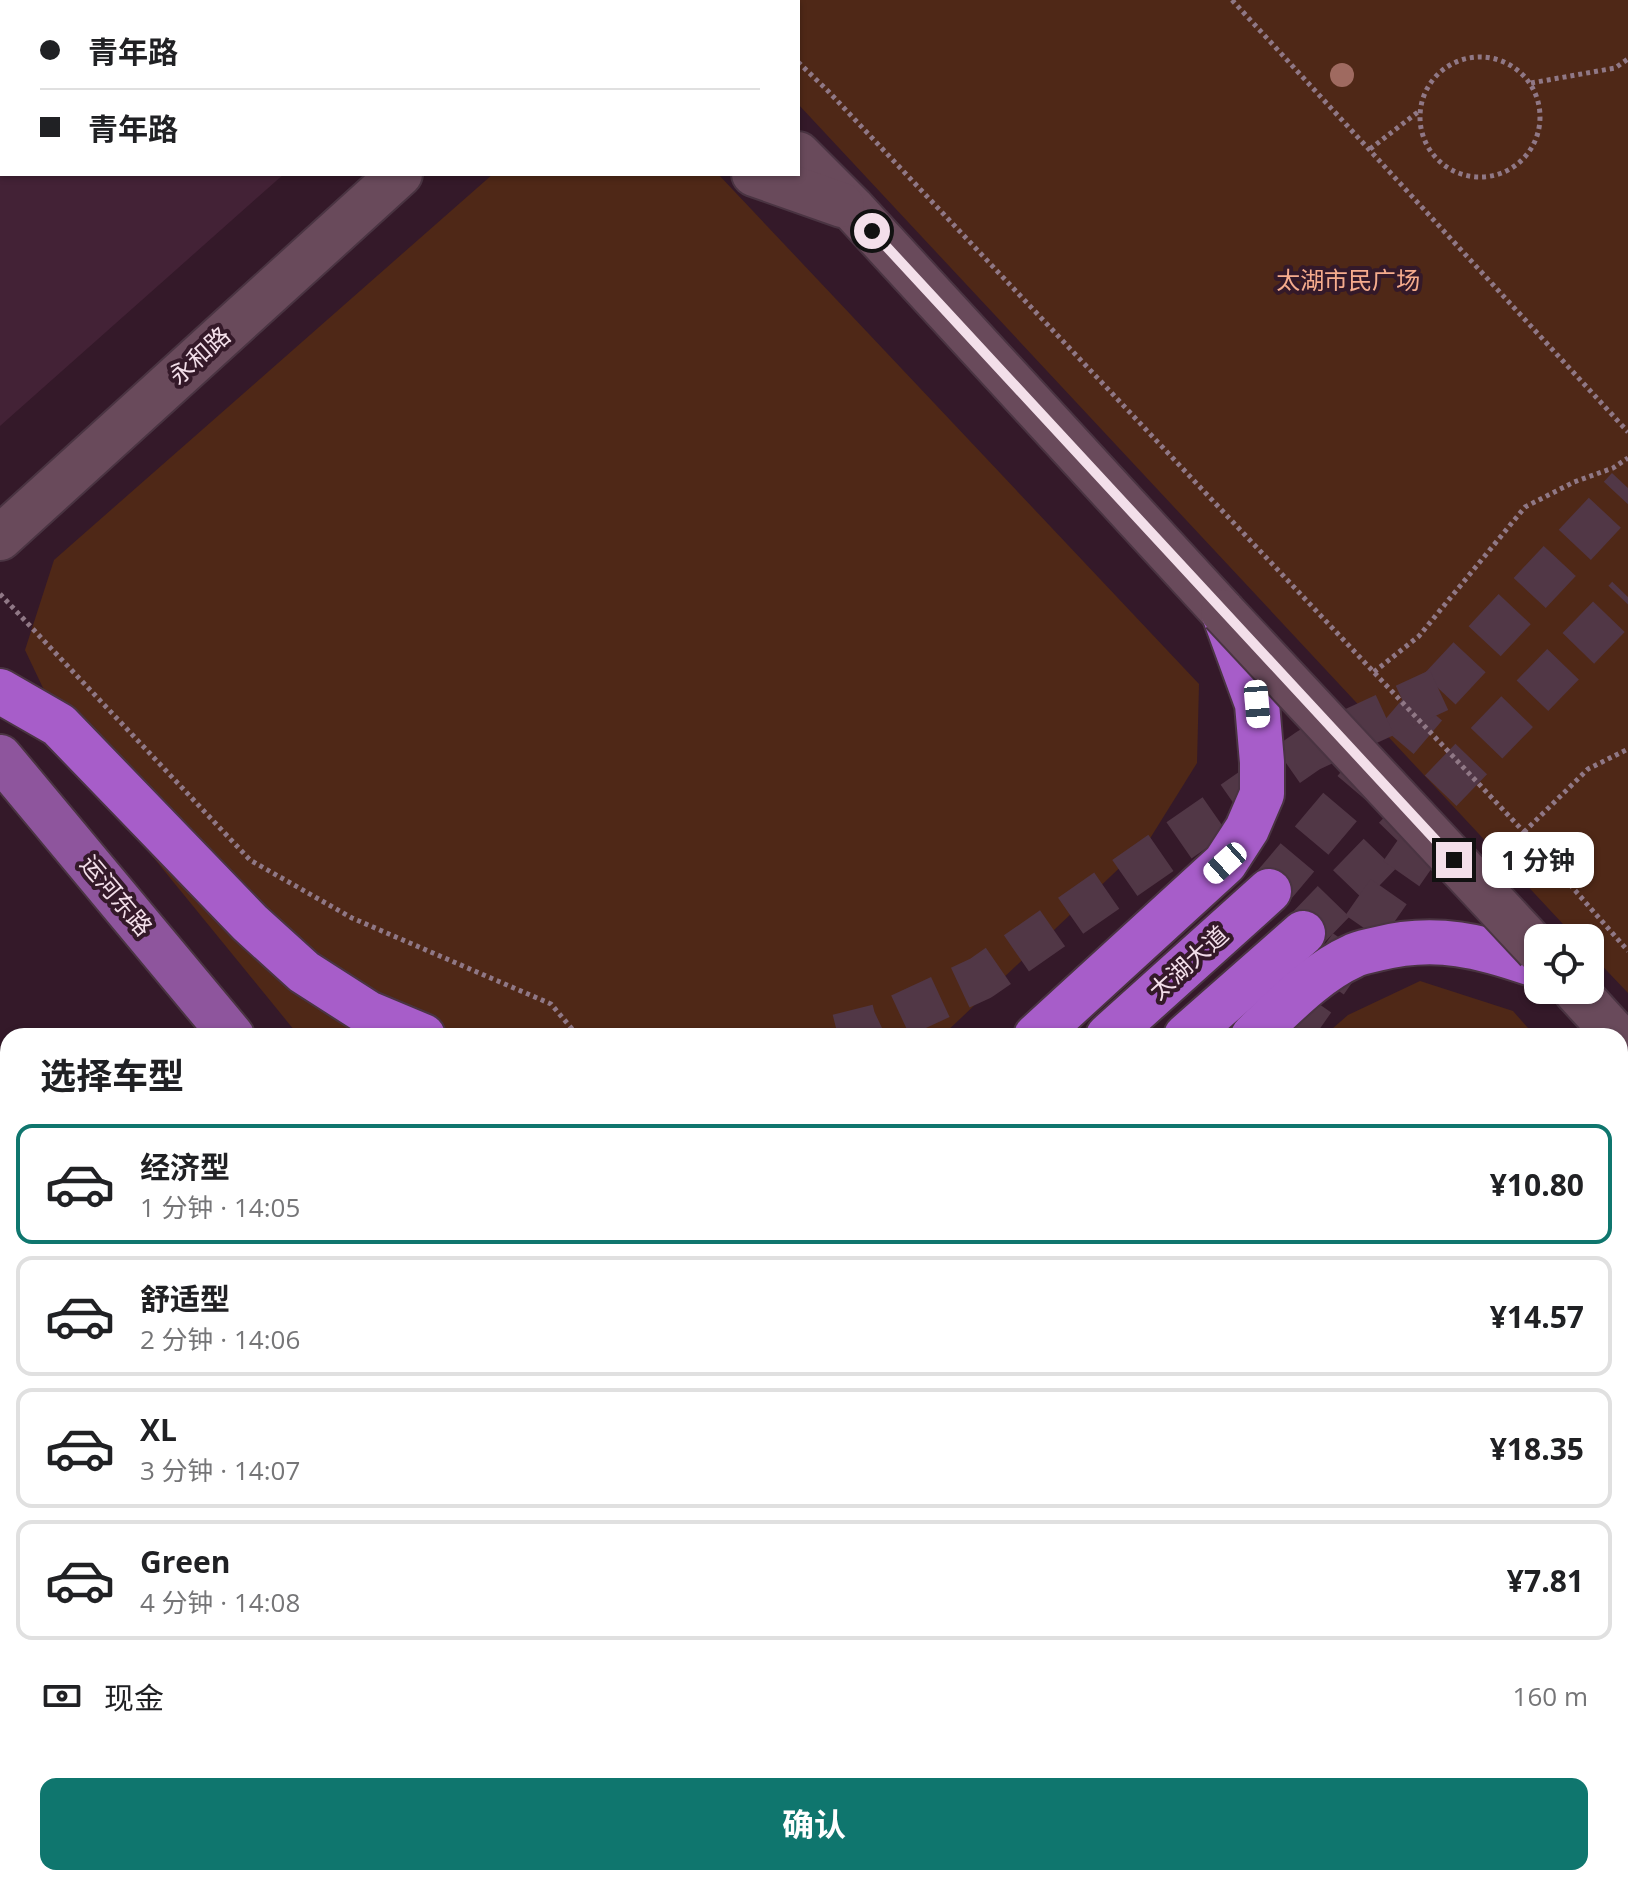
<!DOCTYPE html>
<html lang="zh">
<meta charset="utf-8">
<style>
:root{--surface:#fff;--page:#f6f6f6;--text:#202124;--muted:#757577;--line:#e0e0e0;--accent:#0f766e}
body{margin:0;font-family:"Open Sans","Noto Sans SC",sans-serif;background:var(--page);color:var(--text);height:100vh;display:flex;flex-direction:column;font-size:30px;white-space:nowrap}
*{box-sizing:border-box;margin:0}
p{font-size:26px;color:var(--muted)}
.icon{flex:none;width:44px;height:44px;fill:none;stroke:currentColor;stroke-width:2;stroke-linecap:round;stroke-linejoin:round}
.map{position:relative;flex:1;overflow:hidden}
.sheet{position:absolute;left:0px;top:1028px;width:1628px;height:858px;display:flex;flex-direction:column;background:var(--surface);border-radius:24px 24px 0 0;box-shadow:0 2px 6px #0004}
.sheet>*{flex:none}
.banner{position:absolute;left:0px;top:0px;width:800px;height:176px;box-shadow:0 2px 6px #0004;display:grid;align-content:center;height:176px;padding:0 40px;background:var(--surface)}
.tools{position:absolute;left:1524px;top:924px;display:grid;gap:16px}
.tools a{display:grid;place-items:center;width:80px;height:80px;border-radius:16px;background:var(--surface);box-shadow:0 2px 6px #0004;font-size:40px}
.end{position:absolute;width:36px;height:36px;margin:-18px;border:10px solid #f3dfea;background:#111;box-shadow:0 0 0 4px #111}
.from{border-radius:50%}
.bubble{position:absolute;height:56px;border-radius:16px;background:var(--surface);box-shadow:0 2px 6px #0004;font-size:26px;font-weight:700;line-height:56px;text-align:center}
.car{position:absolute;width:24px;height:48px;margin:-24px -12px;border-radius:10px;box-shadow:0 0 6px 2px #0007;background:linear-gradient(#fff 24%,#345 0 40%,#fff 0 76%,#345 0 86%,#fff 0)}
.banner b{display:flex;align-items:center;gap:28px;height:76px;font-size:30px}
.banner b+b{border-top:2px solid var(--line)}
.banner i{width:20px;height:20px;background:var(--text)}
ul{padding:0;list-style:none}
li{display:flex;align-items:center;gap:24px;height:120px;margin:0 16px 12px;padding:0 24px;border:4px solid var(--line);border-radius:16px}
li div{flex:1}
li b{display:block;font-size:30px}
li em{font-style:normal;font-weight:700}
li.on{border-color:var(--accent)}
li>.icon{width:72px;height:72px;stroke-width:1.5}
h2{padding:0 40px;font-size:36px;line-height:96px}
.pay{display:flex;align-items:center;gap:20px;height:88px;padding:0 40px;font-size:30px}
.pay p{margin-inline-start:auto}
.button{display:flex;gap:16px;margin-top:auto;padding:16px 40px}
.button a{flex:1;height:92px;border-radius:16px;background:var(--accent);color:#fff;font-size:32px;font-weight:700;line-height:92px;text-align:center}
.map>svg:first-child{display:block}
</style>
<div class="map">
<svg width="1628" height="1885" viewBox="0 0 1628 1885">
<defs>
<pattern id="water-rules" width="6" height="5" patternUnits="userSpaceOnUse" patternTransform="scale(2)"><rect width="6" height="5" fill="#120639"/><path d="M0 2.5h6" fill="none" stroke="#352a56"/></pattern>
<pattern id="building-back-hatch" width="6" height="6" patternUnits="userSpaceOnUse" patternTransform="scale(2)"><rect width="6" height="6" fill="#682831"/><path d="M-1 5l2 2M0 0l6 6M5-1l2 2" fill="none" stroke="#7e474f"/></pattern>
</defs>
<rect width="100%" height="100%" fill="#341929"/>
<!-- built -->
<polygon fill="#432236" points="0,0 480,0 2,2 2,174 284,174 0,426"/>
<!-- park -->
<g fill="#4f2817">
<polygon points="714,0 1628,0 1628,993 1590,953 1590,938 1576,938 798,104 798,2"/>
<polygon points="493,174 718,174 1199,684 1197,763 1149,840 942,1036 299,1036 82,770 25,650 54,560"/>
<polygon points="1420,981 1513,1011 1535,1036 1324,1036 1348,1015"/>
<polygon points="1620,1135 1628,1144 1628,1885 1013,1885 1007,1878 1620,1878"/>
</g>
<!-- water -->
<g fill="url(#water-rules)">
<polygon points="0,1064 8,1073 8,1842 0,1833"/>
<polygon points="43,1878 636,1878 643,1885 48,1885"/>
</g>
<!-- pier -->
<polygon fill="#341929" points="49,1878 361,1878 353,1885 43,1885"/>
<!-- shadow -->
<g fill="#0007">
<polygon points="0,0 65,2 2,2 0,170"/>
<polygon points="178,0 223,0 221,2"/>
</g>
<!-- building -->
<polygon fill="url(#building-back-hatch)" stroke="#9a7376" stroke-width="2" points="0,0 46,2 2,2 0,129"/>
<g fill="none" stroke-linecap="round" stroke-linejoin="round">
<!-- highway-tunnel -->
<g stroke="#513746" stroke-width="44" stroke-dasharray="44 22" stroke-linecap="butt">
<polyline points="1269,891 1439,690 1628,488"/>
<polyline points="1303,933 1628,597"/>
<polyline points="838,1036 878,1026 981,978 1309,750 1439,690"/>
<polyline points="1288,1036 1433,828"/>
</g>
<defs>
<g id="secondary">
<polyline points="645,0 647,2"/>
<polyline points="595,2 597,0"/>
<polyline points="798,154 852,208 1223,612"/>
<polyline points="754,174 842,205"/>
<polyline points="0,538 400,174"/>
<polyline points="1575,990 1617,1036"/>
</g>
<g id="primary">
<polyline points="0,757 232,1036"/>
<polyline points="933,1878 938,1885"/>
</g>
<g id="highway">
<polyline points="0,691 59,725 250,923 304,972 368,1013 423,1036"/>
<polyline points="1036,1036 1225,863 1247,829 1262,794 1262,762 1257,704 1224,614"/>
<polyline points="1108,1036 1269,891"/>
<polyline points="1186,1036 1303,933"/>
<path d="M1253,1036C1283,1008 1315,973 1353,956C1360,952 1369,951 1377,949C1436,934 1482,946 1538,966"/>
<polyline points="1045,1878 1050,1885"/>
<polyline points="150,1885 157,1878"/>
<polyline points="269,1885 276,1878"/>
</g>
</defs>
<!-- secondary casing -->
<use href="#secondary" stroke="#4a3442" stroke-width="48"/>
<!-- primary casing -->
<use href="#primary" stroke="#4a3442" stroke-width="48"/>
<!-- highway casing -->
<use href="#highway" stroke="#4a3442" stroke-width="48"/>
<!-- path -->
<g stroke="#907886" stroke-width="5" stroke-dasharray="4 4" stroke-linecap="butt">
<polyline points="743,0 743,2"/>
<polyline points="1232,0 1628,432"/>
<circle cx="1480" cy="117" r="60"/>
<polyline points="798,62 828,91 1524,832 1628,951"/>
<polyline points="1531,83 1615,68 1628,59"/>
<polyline points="1370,149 1418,112"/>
<polyline points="0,594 250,860 352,918 551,1004 578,1036"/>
<polyline points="1374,672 1419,636 1525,507 1574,482 1613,468 1628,458"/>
<polyline points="1524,832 1588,769 1628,749"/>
<polyline points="1107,1878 1111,1885"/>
</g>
<!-- secondary -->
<use href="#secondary" stroke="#694a5b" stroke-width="44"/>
<!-- primary -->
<use href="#primary" stroke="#8e559d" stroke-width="44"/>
<!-- highway -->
<use href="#highway" stroke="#a75dc9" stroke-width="44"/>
<defs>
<polyline id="secondary-bridge" points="1223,612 1538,950"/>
</defs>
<!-- secondary-bridge casing -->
<use href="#secondary-bridge" stroke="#4a3442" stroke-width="48" stroke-linecap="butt"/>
<!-- secondary-bridge -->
<use href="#secondary-bridge" stroke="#694a5b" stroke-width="44"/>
</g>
<!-- trees -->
<circle fill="#9f6a60" cx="1342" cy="75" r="12"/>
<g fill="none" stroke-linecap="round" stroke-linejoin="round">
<!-- route -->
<polyline stroke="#f3dfea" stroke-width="10" points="872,231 1454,860"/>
</g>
<g text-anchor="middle" stroke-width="8" stroke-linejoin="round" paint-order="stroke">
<!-- park labels -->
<g font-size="24" fill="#f6ac8d" stroke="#341929">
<text x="1348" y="289">太湖市民广场</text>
</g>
<!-- street labels -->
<g font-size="24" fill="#f3dfea" stroke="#341929">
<text transform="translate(200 356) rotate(-42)" y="8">永和路</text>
<text transform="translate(116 896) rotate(50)" y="8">运河东路</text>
<text transform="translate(1189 963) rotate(-42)" y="8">太湖大道</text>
</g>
</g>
</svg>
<div class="tools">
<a><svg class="icon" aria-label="locate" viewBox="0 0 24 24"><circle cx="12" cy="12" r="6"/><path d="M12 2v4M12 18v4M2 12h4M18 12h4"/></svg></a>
</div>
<i class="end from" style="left:872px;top:231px"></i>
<i class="end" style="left:1454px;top:860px"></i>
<div class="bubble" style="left:1482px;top:832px;width:112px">1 分钟</div>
<i class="car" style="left:1257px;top:704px;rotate:175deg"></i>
<i class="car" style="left:1225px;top:863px;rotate:228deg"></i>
<div class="banner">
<b><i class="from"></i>青年路</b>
<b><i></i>青年路</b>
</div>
<section class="sheet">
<h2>选择车型</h2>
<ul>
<li class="on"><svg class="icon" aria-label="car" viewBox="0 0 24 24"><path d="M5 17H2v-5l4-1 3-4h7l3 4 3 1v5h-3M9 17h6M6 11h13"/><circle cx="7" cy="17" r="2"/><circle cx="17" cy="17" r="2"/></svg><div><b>经济型</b><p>1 分钟 · 14:05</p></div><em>¥10.80</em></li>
<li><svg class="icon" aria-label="car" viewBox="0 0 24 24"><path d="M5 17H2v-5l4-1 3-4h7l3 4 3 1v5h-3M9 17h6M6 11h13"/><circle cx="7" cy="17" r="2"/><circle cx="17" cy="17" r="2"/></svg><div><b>舒适型</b><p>2 分钟 · 14:06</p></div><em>¥14.57</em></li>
<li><svg class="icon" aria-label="car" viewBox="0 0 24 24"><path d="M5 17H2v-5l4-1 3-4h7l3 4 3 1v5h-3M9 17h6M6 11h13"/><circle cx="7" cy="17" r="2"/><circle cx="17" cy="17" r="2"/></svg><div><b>XL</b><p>3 分钟 · 14:07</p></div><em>¥18.35</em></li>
<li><svg class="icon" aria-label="car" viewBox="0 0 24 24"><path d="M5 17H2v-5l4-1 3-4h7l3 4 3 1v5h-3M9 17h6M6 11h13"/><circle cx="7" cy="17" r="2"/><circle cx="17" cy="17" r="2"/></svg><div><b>Green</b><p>4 分钟 · 14:08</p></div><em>¥7.81</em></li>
</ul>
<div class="pay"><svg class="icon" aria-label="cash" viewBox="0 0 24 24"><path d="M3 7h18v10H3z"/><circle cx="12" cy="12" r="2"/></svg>现金<p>160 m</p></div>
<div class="button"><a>确认</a></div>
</section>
</div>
